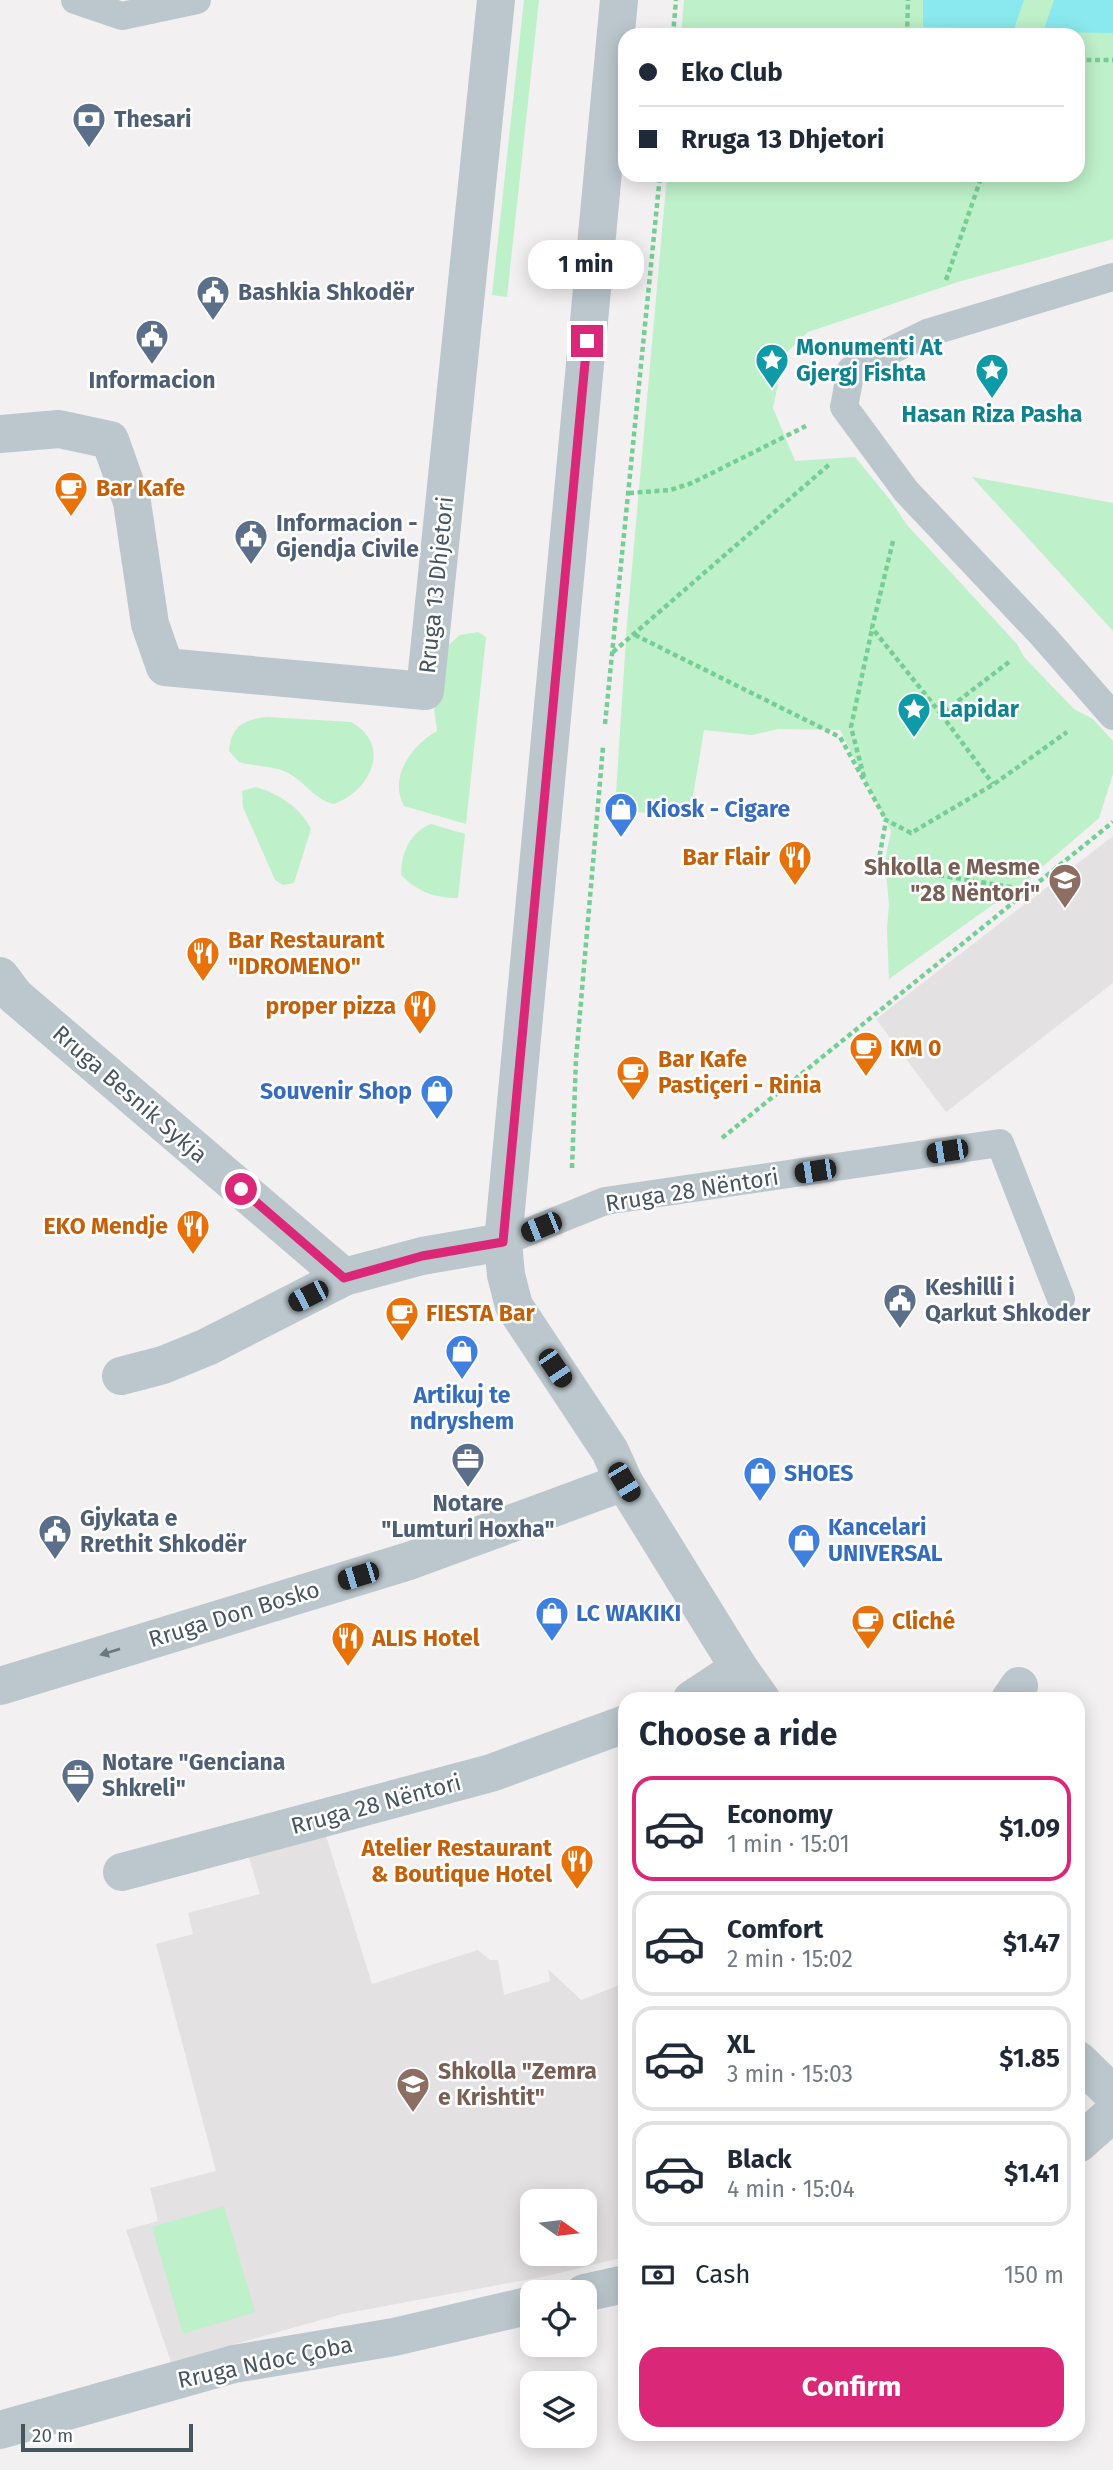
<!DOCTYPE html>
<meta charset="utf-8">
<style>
:root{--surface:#fff;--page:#f6f6f7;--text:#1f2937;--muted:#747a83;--line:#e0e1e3;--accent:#db2777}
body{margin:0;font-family:"Fira Sans",sans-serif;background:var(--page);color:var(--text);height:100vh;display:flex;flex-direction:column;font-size:26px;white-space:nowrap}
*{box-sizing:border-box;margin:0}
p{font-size:23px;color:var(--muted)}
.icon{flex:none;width:38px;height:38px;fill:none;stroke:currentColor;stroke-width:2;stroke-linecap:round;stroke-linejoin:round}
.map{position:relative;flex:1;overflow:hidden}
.drawer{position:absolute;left:618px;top:1692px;width:467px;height:749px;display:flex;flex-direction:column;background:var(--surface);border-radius:21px;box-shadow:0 4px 18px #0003}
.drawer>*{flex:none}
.hud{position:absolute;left:618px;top:28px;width:467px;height:154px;border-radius:21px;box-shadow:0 4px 18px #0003;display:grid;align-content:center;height:154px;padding:0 21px;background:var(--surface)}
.needle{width:46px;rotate:104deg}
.tools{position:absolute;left:520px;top:2189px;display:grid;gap:14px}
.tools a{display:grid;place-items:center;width:77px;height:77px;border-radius:14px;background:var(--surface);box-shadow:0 4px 18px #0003;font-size:35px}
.scale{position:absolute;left:21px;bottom:18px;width:172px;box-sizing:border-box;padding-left:7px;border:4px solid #47565e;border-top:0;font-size:19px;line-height:24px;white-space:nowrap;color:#47565e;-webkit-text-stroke:5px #fff;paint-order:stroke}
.end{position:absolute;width:32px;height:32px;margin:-16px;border:9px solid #db2777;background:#fff;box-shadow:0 0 0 4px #fff}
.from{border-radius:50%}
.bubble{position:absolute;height:49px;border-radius:21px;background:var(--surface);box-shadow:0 4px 18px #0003;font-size:23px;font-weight:700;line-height:49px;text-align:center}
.car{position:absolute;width:21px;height:42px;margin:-21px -10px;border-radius:9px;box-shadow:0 0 5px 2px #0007;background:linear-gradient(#222 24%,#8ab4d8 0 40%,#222 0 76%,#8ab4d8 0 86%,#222 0)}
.hud b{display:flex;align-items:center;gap:24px;height:66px;font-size:26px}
.hud b+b{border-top:2px solid var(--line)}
.hud i{width:18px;height:18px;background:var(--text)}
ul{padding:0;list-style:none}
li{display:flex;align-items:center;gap:21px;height:105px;margin:0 14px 10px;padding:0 7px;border:4px solid var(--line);border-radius:21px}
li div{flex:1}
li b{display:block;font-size:26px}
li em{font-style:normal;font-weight:700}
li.current{border-color:var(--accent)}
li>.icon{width:63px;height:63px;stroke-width:1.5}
h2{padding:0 21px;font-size:32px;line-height:84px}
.pay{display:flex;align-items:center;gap:18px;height:77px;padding:0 21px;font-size:26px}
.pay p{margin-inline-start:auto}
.button{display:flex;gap:14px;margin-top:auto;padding:14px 21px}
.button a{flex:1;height:80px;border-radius:21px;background:var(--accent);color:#fff;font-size:28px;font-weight:700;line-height:80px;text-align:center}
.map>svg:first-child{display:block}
</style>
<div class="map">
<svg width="1113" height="2470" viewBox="0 0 1113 2470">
<rect width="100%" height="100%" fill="#f2f0f0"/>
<!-- education -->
<g fill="#e3e1e2" fill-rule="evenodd">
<polygon points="1113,836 1113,983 946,1112 876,1019"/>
<path d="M323,1826L372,1984L478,1950L490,1960H498L504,1995L550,1981L548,1969L581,2000L625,1983V2257L547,2276L342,2314L171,2362L126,2230L158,2221L150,2188L216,2171L156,1944L193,1934L188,1913L260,1894L246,1848ZM532,2202H584V2254H532Z"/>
</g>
<!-- green -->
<g fill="#bef0c9">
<polygon points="524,0 539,0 507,297 492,295"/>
<polygon points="684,0 1113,0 1113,239 958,282 808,332 784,355 773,408 795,461 855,457 891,501 907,525 1017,644 1024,657 1074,709 1093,719 1113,741 1113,774 1099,818 1026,881 889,979 887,928 889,905 885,860 891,831 840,730 778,729 752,735 704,730 689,820 615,808 627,624 667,175 1078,175 1078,35 681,35"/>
<polygon points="972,477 1113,503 1113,631"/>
<path d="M478,632L486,637L466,824L404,806C388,777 412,745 437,731L433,700L444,649L460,635Z"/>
<path d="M268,717L351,722C393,745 370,791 334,804C315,800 305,782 288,773C271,765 256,767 239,762L229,751C231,726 244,719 268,717Z"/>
<path d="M256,787C279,794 300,807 311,829L294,883L283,885L275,880L243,807L242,791Z"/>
<path d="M431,824L465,834L458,898C435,898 418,892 401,875C401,853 410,832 431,824Z"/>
<polygon points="224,2206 255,2312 183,2334 152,2227"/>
</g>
<!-- water -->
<g fill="#8ae9ee">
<polygon points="923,0 1024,0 1014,29 923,27"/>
<polygon points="1054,0 1113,0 1113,33 1043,32"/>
</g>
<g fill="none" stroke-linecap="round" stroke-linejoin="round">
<!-- path -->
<g stroke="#75cf94" stroke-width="4.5" stroke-dasharray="5 3.5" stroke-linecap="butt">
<polyline points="673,35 676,0"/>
<polyline points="907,35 908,0"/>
<polyline points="1078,60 1113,60"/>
<polyline points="946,280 982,175"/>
<polyline points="629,493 670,490 692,483 806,426"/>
<polyline points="893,541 872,628 941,714 1009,662"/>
<polyline points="635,635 840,737 886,820"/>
<polyline points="613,652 831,463"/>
<polyline points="941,714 993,784"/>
<polyline points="605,724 660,175"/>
<polyline points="864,777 851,727 872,629"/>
<polyline points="1028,890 878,865 886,820 911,833 994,784 1067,732"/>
<polyline points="722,1138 1113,822"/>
<polyline points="572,1168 576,1059 603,747"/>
</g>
<!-- service -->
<g stroke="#bbc7cd" stroke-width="28">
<polyline points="75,0 122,16 197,0"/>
<polyline points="1113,277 927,333 851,370 844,407 906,491 1043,636 1113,716"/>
<polyline points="503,1242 605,1201 1000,1143 1061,1299"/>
</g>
<!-- pedestrian -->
<g stroke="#bbc7cd" stroke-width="38">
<polyline points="0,434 59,429 110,440 132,502 150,624 165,667 425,691 496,0"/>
<polyline points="692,1699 739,1668"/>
<polyline points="1010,1699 1019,1686"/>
<polyline points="122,1872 491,1773 625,1724"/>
<polyline points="1078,2144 1113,2113"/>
<polyline points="584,2293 625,2284"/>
<polyline points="0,2430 234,2364 394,2337 532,2305"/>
</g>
<!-- minor -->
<g stroke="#bbc7cd" stroke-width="38">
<polyline points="619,0 503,1242 506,1275 514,1306 610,1451 624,1482 739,1668 761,1699"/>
<polyline points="0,976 15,996 344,1277"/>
<polyline points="121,1376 163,1365 207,1347 344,1277 422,1256 503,1242"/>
<polyline points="0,1686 409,1561 624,1482"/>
<polyline points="1078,2060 1113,2094"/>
</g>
</g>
<!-- one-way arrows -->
<defs><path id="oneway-solid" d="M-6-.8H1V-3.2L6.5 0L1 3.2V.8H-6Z" transform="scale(1.75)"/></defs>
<use fill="#6a787f" href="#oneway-solid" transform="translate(110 1652) rotate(163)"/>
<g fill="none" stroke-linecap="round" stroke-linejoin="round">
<!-- route -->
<polyline stroke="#db2777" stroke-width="9" points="241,1189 344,1278 422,1256 503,1242 587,341"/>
</g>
<!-- icons -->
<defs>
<symbol id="bank-pin" viewBox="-11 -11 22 30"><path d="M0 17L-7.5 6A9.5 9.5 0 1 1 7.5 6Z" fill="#5c6f8a" stroke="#fff"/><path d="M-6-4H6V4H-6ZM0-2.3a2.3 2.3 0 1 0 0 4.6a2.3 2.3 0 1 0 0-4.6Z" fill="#fff"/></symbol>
<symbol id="civic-pin" viewBox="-11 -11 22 30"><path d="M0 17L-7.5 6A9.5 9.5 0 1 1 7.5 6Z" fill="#5c6f8a" stroke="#fff"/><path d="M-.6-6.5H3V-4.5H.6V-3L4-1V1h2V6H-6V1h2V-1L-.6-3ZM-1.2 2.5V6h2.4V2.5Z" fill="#fff"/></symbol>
<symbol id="sight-pin" viewBox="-11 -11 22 30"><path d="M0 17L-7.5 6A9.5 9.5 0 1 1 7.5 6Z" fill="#0f9aa8" stroke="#fff"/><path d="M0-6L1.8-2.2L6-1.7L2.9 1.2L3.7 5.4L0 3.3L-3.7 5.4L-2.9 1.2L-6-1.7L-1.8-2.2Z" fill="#fff"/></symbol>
<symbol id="cafe-pin" viewBox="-11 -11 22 30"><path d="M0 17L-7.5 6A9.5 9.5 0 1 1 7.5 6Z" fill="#e8710a" stroke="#fff"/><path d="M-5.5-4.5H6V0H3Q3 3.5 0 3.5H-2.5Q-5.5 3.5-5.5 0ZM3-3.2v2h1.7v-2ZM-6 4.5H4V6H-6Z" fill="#fff"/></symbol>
<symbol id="shop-pin" viewBox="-11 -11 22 30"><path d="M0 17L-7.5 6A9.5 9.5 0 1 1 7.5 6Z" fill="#3f7fe0" stroke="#fff"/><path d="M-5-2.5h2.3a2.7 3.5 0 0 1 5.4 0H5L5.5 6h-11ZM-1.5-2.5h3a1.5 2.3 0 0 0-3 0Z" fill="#fff"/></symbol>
<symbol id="restaurant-pin" viewBox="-11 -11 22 30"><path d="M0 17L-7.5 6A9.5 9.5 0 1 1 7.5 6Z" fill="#e8710a" stroke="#fff"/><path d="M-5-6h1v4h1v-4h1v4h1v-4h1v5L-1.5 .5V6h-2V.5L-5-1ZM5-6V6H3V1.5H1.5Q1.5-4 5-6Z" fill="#fff"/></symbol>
<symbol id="school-pin" viewBox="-11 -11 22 30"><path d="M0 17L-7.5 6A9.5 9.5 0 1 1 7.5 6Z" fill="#8d6e63" stroke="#fff"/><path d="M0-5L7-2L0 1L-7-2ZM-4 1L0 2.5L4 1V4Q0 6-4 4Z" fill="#fff"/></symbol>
<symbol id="office-pin" viewBox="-11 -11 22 30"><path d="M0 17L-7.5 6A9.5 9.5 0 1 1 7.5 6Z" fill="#5c6f8a" stroke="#fff"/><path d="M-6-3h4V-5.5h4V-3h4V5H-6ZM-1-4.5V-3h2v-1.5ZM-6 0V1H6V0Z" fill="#fff"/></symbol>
</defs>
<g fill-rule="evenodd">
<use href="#bank-pin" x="70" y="100" width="38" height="52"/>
<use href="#civic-pin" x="194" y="273" width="38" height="52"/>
<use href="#civic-pin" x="133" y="317" width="38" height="52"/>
<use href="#sight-pin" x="753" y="341" width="38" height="52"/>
<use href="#sight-pin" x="973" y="351" width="38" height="52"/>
<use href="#cafe-pin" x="52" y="469" width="38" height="52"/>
<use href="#civic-pin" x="232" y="517" width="38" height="52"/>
<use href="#sight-pin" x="895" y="690" width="38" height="52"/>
<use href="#shop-pin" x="602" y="790" width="38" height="52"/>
<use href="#restaurant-pin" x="776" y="838" width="38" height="52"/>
<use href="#school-pin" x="1046" y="861" width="38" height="52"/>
<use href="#restaurant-pin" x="184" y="934" width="38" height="52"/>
<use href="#restaurant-pin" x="401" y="987" width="38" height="52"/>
<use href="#cafe-pin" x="847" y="1029" width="38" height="52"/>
<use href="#cafe-pin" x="614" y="1053" width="38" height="52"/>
<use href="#shop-pin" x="418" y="1072" width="38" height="52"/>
<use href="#restaurant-pin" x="174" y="1207" width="38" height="52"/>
<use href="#civic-pin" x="881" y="1281" width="38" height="52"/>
<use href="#cafe-pin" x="383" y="1294" width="38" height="52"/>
<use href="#shop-pin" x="443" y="1332" width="38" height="52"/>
<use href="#office-pin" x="449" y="1440" width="38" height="52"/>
<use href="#shop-pin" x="741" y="1454" width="38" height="52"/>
<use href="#civic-pin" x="36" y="1512" width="38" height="52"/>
<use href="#shop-pin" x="785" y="1521" width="38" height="52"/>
<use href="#shop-pin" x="533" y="1594" width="38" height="52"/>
<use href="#cafe-pin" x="849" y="1602" width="38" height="52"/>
<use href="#restaurant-pin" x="329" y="1619" width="38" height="52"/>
<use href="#office-pin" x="59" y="1756" width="38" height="52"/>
<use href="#restaurant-pin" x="558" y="1842" width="38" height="52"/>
<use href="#school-pin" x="394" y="2065" width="38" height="52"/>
</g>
<g text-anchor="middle" stroke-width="5" stroke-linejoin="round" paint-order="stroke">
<!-- service labels -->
<g font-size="23" font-weight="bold" fill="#4e5e75" stroke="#fff" text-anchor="start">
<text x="114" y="127">Thesari</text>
<text x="238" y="300">Bashkia Shkodër</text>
<text x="152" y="388" text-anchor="middle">Informacion</text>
<text x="276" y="531">Informacion -<tspan x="276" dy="26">Gjendja Civile</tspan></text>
<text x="925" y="1295">Keshilli i<tspan x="925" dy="26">Qarkut Shkoder</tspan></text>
<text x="468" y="1511" text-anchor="middle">Notare<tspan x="468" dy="26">"Lumturi Hoxha"</tspan></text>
<text x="80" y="1526">Gjykata e<tspan x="80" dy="26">Rrethit Shkodër</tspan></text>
<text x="102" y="1770">Notare "Genciana<tspan x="102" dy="26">Shkreli"</tspan></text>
</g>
<!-- culture labels -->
<g font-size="23" font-weight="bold" fill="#0d838f" stroke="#fff" text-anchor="start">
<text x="796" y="355">Monumenti At<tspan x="796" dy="26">Gjergj Fishta</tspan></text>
<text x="992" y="422" text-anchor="middle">Hasan Riza Pasha</text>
<text x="939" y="717">Lapidar</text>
</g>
<!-- food labels -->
<g font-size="23" font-weight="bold" fill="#c56008" stroke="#fff" text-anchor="start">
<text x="96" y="496">Bar Kafe</text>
<text x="770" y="865" text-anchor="end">Bar Flair</text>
<text x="228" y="948">Bar Restaurant<tspan x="228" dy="26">"IDROMENO"</tspan></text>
<text x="396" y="1014" text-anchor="end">proper pizza</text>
<text x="890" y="1056">KM 0</text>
<text x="658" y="1067">Bar Kafe<tspan x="658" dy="26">Pastiçeri - Rinia</tspan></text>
<text x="168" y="1234" text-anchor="end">EKO Mendje</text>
<text x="426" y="1321">FIESTA Bar</text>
<text x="892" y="1629">Cliché</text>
<text x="372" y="1646">ALIS Hotel</text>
<text x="552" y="1856" text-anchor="end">Atelier Restaurant<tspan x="552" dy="26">&amp; Boutique Hotel</tspan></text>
</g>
<!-- street labels -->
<g font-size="23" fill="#47565e" stroke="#fff">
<text transform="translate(436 585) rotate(-84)" y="8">Rruga 13 Dhjetori</text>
<text transform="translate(130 1094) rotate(41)" y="8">Rruga Besnik Sykja</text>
<text transform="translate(692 1190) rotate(-9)" y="8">Rruga 28 Nëntori</text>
<text transform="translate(234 1614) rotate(-17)" y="8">Rruga Don Bosko</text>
<text transform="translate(376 1804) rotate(-15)" y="8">Rruga 28 Nëntori</text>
<text transform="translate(265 2362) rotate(-12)" y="8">Rruga Ndoc Çoba</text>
</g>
<!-- shop labels -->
<g font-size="23" font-weight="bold" fill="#366cbe" stroke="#fff" text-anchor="start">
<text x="646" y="817">Kiosk - Cigare</text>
<text x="412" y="1099" text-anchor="end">Souvenir Shop</text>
<text x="462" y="1403" text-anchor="middle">Artikuj te<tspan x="462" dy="26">ndryshem</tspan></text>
<text x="784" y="1481">SHOES</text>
<text x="828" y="1535">Kancelari<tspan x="828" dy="26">UNIVERSAL</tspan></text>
<text x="576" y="1621">LC WAKIKI</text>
</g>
<!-- education labels -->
<g font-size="23" font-weight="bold" fill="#785e54" stroke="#fff" text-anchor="end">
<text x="1040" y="875">Shkolla e Mesme<tspan x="1040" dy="26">"28 Nëntori"</tspan></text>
<text x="438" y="2079" text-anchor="start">Shkolla "Zemra<tspan x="438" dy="26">e Krishtit"</tspan></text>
</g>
</g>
</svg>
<div class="tools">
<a><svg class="needle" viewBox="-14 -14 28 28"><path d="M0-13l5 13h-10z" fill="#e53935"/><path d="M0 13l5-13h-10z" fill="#747a83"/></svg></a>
<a><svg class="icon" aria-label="locate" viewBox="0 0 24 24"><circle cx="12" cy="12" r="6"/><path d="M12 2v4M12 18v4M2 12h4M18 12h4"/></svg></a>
<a><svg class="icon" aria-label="layers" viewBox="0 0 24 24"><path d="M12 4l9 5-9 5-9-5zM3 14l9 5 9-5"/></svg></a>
</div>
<div class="scale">20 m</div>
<i class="end from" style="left:241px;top:1189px"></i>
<i class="end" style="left:587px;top:341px"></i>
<div class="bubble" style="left:528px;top:240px;width:116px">1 min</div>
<i class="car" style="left:947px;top:1151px;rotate:261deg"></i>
<i class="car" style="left:815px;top:1171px;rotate:261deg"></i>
<i class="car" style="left:541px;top:1227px;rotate:248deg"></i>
<i class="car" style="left:308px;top:1296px;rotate:243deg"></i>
<i class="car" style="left:555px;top:1368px;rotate:146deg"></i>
<i class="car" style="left:624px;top:1482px;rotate:149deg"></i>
<i class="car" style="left:358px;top:1576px;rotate:253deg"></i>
<div class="hud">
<b><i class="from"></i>Eko Club</b>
<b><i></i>Rruga 13 Dhjetori</b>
</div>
<section class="drawer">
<h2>Choose a ride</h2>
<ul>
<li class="current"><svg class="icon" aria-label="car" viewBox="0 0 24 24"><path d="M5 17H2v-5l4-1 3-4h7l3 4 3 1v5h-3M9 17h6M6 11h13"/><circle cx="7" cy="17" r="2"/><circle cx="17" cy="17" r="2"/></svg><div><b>Economy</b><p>1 min · 15:01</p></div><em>$1.09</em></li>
<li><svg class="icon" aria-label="car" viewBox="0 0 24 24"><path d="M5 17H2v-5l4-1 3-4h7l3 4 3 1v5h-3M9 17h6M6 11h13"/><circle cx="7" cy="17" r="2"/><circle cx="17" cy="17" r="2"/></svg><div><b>Comfort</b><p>2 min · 15:02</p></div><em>$1.47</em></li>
<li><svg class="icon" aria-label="car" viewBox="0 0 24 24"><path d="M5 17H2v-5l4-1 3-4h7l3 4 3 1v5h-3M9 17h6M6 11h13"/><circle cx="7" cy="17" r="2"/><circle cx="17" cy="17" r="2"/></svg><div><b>XL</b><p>3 min · 15:03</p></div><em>$1.85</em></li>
<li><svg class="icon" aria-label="car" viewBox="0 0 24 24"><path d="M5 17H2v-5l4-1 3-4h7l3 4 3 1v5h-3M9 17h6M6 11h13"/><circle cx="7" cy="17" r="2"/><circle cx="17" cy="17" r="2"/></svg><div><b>Black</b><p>4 min · 15:04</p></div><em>$1.41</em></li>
</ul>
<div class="pay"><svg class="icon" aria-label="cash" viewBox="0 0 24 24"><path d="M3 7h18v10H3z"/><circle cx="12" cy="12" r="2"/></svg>Cash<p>150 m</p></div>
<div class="button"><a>Confirm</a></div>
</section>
</div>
